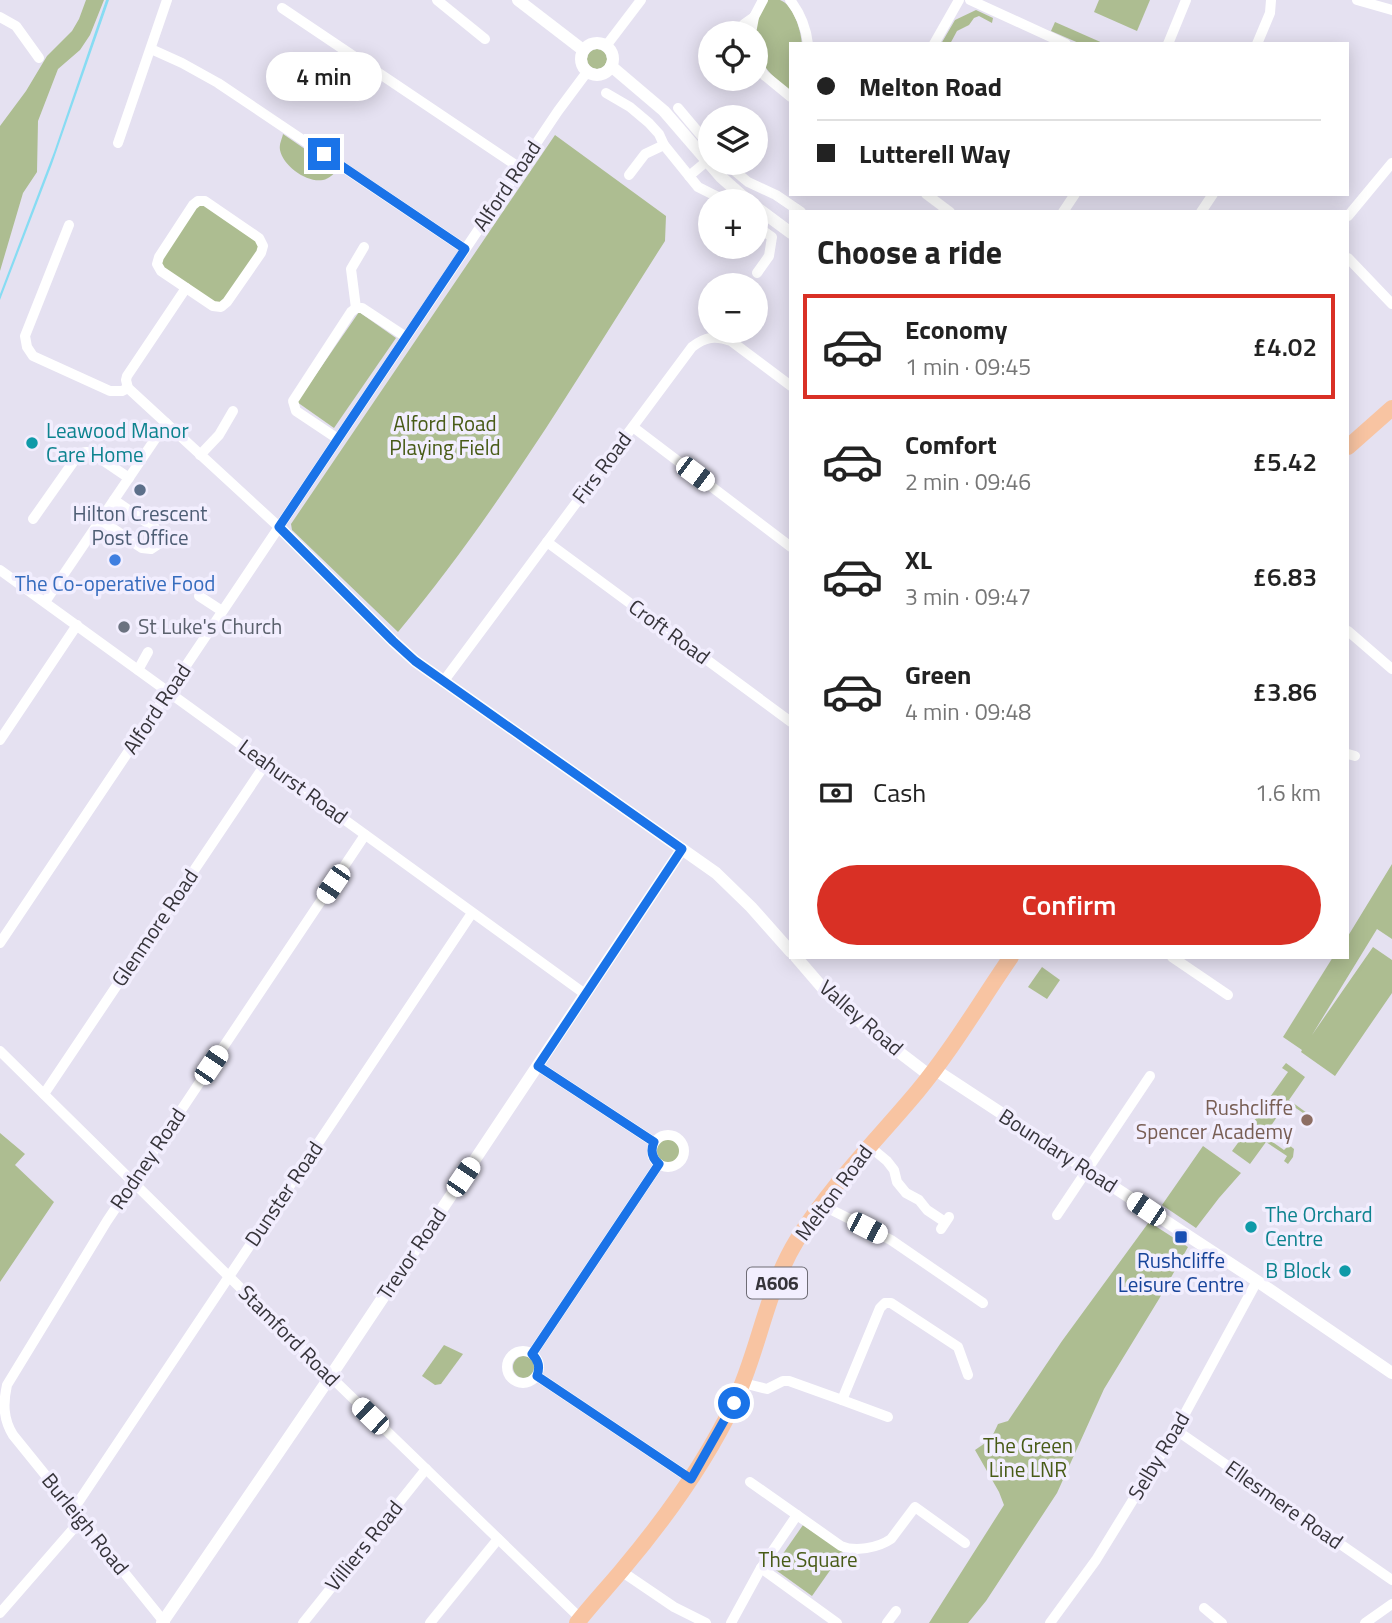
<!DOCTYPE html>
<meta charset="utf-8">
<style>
:root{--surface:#fff;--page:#f6f6f6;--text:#222;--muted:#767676;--line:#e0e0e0;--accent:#d93025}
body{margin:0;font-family:"Titillium Web",sans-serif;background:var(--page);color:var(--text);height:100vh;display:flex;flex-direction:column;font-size:26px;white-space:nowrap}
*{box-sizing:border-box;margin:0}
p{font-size:23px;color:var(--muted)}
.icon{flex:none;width:38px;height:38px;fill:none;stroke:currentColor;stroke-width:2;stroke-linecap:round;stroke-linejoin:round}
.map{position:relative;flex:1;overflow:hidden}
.side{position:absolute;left:789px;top:210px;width:560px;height:749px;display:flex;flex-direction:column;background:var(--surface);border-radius:0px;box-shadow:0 4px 18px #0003}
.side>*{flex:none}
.hud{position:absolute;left:789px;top:42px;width:560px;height:154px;border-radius:0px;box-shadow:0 4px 18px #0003;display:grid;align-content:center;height:154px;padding:0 28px;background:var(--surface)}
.fabs{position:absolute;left:698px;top:21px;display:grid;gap:14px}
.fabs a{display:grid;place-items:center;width:70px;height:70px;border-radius:50%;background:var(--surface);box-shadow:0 4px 18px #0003;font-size:35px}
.end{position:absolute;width:32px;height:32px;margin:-16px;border:9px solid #1a73e8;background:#fff;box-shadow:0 0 0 4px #fff}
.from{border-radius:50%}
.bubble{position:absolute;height:49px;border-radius:24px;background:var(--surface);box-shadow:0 4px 18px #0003;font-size:23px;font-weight:600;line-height:49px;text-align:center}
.car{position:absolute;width:21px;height:42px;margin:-21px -10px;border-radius:9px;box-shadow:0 0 5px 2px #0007;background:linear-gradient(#fff 24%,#345 0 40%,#fff 0 76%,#345 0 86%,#fff 0)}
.hud b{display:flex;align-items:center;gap:24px;height:66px;font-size:26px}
.hud b+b{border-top:2px solid var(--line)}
.hud i{width:18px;height:18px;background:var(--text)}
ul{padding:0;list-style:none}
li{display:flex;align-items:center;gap:21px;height:105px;margin:0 14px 10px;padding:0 14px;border:4px solid transparent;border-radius:0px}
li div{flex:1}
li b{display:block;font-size:26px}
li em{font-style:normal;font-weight:600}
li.current{border-color:var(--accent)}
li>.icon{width:63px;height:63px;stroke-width:1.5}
h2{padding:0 28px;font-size:32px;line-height:84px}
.pay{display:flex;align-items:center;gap:18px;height:77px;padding:0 28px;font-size:26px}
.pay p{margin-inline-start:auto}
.action{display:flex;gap:14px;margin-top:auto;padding:14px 28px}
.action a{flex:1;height:80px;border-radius:42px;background:var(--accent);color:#fff;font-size:28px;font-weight:600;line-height:80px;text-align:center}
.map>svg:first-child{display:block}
</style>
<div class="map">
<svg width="1392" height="1623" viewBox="0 0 1392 1623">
<rect width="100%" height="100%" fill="#e5e1f1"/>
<!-- green -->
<g fill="#adbd91">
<polygon points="86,0 104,0 90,35 80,50 58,69 38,121 37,172 23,193 0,271 0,126 26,91 47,56 72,31 79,19"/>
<path d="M768,0C770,0 779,0 780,0C794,5 801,31 802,44H791V88L788,90C767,72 758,63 756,35C756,31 756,24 757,19C759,13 764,6 768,0Z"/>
<polygon points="1099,0 1150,0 1137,31 1094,12"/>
<polygon points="976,10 993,18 992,23 979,16 974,18 969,25 957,31 950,44 941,44 955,20"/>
<polygon points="1055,22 1105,44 1081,44 1051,31"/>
<circle cx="597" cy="59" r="10"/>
<path d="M283,134L337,171C333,174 329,179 323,180C307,183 283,166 280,150C279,144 282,139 283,134Z"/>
<path d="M555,135L666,216L665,241C580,374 499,511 398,632L292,530L291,524Z"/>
<polygon points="198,201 263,246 221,307 161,271 159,257"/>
<polygon points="359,312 396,338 334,428 297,402"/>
<polygon points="1392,864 1392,939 1377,929 1312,1035 1373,947 1392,960 1392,993 1335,1076 1301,1052 1302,1050 1283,1037 1333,957 1348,957 1348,936"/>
<polygon points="1042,967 1060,980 1047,999 1028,987"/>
<polygon points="1286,1063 1305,1077 1289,1100 1307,1113 1306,1115 1287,1102 1264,1136 1284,1150 1289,1145 1294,1149 1293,1157 1288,1164 1284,1161 1287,1156 1266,1142 1250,1164 1232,1151 1262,1110 1257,1106 1261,1101 1265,1104 1288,1072 1282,1068"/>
<polygon points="0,1133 25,1154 15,1165 54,1202 0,1282"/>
<circle cx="668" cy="1151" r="12"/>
<polygon points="1203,1146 1241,1173 1219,1198 1196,1228 1162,1205"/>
<polygon points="1149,1222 1188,1247 1159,1299 1104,1389 1057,1493 986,1601 968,1623 929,1623 1004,1505 999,1492 975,1450 991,1439 998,1424 1008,1421 1062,1341"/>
<polygon points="444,1345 463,1354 441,1384 435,1385 422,1376"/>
<circle cx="524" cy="1367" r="11"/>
<polygon points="803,1525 843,1552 812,1596 773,1568"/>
</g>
<!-- water -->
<polygon fill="#87dcf3" points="106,0 109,0 52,164 0,300 0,294 54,152"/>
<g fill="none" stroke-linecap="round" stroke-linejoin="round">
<!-- minor -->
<g stroke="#fff" stroke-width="10">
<polyline points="437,0 485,39"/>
<path d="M790,0C801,14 806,27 808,44"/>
<polyline points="970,0 1066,44"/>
<polyline points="1357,0 1392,10"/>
<polyline points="282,8 520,168"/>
<polyline points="0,17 16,26 39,58"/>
<polyline points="737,33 744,24 754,17"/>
<polyline points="751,33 754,17 763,0"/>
<polyline points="934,44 959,0"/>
<polyline points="1168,44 1186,0"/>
<polyline points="1257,44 1270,13 1271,0"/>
<polyline points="606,46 641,0"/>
<polyline points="151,49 182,63 218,83 465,249"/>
<polyline points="756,60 764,75 791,97"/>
<polyline points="606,93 630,107 649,123 659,134 664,145 698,187 726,201"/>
<polyline points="678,108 710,146"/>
<polyline points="118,143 167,0"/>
<polyline points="725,163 748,182 776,195 801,212"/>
<polyline points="629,175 645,154 664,145"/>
<polyline points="689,176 707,161"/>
<polyline points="926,194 950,212"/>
<polygon points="198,201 205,201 259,238 263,246 261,253 227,302 221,307 213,306 161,271 157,264 159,257 193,205"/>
<polyline points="1063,212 1075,194"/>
<polyline points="1201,212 1213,194"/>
<polyline points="1348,216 1392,163"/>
<polyline points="69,225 25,336 27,347 33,356 110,391 122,391 128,388"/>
<polyline points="756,226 772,237 769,256 757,273"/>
<polyline points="1348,258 1392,304"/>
<polyline points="186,288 127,376 126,380 128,388 279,527"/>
<polyline points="356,308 351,269 364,247"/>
<polyline points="633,427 791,547"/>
<polyline points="338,439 296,411 293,401 351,312 356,308 362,308 406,337"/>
<polyline points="200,455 219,435 233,411"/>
<path d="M33,519L76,458C81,452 85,451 92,453L129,478"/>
<polyline points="100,520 142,548 151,549 157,545 158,536 155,528 114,500"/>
<polyline points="547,542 791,722"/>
<polyline points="0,570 585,994"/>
<polyline points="199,596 222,611"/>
<polyline points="45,602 166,423"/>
<polyline points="1348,631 1392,669"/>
<polyline points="138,670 148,652"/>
<path d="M443,682L692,347C705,337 715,335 731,341L791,386"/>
<polyline points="0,740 77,625"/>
<polyline points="1348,754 1355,756"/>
<polyline points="0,943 558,111 587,72"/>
<polyline points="1172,957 1228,995"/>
<polyline points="0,1051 334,1380 581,1619"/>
<polyline points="538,1066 654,1142"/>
<polyline points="44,1094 266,763"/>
<circle cx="668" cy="1151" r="16"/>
<polyline points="869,1146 887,1161 894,1170 897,1182 906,1193 919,1200 927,1210 945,1222"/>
<polyline points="820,1204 891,1240 983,1303"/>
<polyline points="1057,1215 1150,1076"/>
<polyline points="941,1229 949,1217"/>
<circle cx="523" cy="1367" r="16"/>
<polyline points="532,1354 659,1164"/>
<polyline points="537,1376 691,1479"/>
<polyline points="743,1383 767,1389 783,1381 789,1381 842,1400 880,1308 885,1303 891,1303 958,1347 968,1375"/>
<polyline points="842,1400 888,1417"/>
<polyline points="1176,1430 1392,1580"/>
<path d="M750,1482L841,1546C855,1552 878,1548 891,1539L915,1507L965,1543"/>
<polyline points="73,1510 472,913"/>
<polyline points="761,1568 837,1623"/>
<polyline points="621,1571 674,1607 706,1623"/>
<polyline points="1204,1608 1222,1623"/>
<polyline points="0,1613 81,1520"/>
<path d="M165,1623L13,1435C3,1419 3,1403 7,1385L107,1221L365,835"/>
<polyline points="303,1623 426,1469"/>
<polyline points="430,1623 498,1539"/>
<polyline points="731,1623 761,1568 797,1515"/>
<polyline points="887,1623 896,1611"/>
<polyline points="1050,1623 1096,1560 1176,1430 1257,1281"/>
<polyline points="1365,1623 1392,1604"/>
</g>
<!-- tertiary -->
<g stroke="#fff" stroke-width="12">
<polyline points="518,0 583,50"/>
<circle cx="597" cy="59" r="16"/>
<polyline points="611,66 664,111 721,177 748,201"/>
<polyline points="756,207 791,233"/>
<polyline points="279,527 393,641 415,661 716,873 751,907 791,952"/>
<polyline points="796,957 827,993 865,1026 929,1075"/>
<polyline points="934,1069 1257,1281 1392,1373"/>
<polyline points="162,1623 330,1377 682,849"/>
</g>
<!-- primary -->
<g stroke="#f8c4a2" stroke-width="16">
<polyline points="1348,447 1392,408"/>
<path d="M577,1623C591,1605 607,1588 622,1570C665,1519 705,1464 734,1403C759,1351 766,1290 797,1240C831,1185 876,1141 917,1092C952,1050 980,1002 1011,957"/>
</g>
</g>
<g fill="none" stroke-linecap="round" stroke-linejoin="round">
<!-- route -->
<path stroke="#1a73e8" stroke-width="9" d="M324,154L465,249L279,527L393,641L415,661L682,849L538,1066L654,1142C650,1151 652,1158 659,1164L532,1354C539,1361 540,1367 537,1376L691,1479L734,1403"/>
</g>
<!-- markers -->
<g fill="#0f9aa8" stroke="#f2eefe" stroke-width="2.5">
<circle cx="32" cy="443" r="7"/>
<circle cx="1251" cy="1227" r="7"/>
<circle cx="1345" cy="1271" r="7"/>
</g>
<circle fill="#5c6f8a" stroke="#f2eefe" stroke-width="2.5" cx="140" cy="490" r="7"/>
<circle fill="#3f7fe0" stroke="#f2eefe" stroke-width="2.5" cx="115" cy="560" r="7"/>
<circle fill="#6b7280" stroke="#f2eefe" stroke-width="2.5" cx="124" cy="627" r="7"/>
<circle fill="#8d6e63" stroke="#f2eefe" stroke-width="2.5" cx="1307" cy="1120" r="7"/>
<rect fill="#1a4fb4" stroke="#f2eefe" stroke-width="2.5" x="1174" y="1230" width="14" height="14" rx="3.5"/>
<g text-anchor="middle" stroke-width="7" stroke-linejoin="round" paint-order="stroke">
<!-- shield labels -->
<rect fill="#f2eefe" stroke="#6e6c75" stroke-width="2" x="747" y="1267.5" width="60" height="31" rx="5"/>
<g font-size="19" font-weight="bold" fill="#36343a">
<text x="777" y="1290">A606</text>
</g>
<!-- street labels -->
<g font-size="21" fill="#36343a" stroke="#f2eefe">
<text transform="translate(507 186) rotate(-56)" y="7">Alford Road</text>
<text transform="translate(602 468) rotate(-53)" y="7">Firs Road</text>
<text transform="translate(669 632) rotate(36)" y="7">Croft Road</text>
<text transform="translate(157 709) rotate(-56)" y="7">Alford Road</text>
<text transform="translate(293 782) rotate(36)" y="7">Leahurst Road</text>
<text transform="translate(155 928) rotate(-56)" y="7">Glenmore Road</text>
<text transform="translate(861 1018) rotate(41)" y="7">Valley Road</text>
<text transform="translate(1058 1151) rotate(33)" y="7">Boundary Road</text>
<text transform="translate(148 1159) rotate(-56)" y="7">Rodney Road</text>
<text transform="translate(834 1193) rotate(-53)" y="7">Melton Road</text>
<text transform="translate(284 1194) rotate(-56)" y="7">Dunster Road</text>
<text transform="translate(412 1254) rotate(-56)" y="7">Trevor Road</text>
<text transform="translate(289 1336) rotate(45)" y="7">Stamford Road</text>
<text transform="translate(1159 1456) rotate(-59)" y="7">Selby Road</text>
<text transform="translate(1284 1505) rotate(35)" y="7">Ellesmere Road</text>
<text transform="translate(85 1524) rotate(51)" y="7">Burleigh Road</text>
<text transform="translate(364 1546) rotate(-51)" y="7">Villiers Road</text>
</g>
<!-- park labels -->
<g font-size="21" fill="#485b17" stroke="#f2eefe">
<text x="445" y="431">Alford Road<tspan x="445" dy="24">Playing Field</tspan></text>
<text x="1028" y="1453">The Green<tspan x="1028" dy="24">Line LNR</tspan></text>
<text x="808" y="1567">The Square</text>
</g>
<!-- culture labels -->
<g font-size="21" fill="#0d838f" stroke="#f2eefe" text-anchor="start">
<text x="46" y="438">Leawood Manor<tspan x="46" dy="24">Care Home</tspan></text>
<text x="1265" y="1222">The Orchard<tspan x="1265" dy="24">Centre</tspan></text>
<text x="1331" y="1278" text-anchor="end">B Block</text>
</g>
<!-- service labels -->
<g font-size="21" fill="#4e5e75" stroke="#f2eefe">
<text x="140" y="521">Hilton Crescent<tspan x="140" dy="24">Post Office</tspan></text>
</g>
<!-- shop labels -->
<g font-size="21" fill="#366cbe" stroke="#f2eefe">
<text x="115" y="591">The Co-operative Food</text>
</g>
<!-- worship labels -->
<g font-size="21" fill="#5b616d" stroke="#f2eefe" text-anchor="start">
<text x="138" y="634">St Luke's Church</text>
</g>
<!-- education labels -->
<g font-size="21" fill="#785e54" stroke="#f2eefe" text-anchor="end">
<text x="1293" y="1115">Rushcliffe<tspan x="1293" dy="24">Spencer Academy</tspan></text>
</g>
<!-- transit labels -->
<g font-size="21" fill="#164399" stroke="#f2eefe">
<text x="1181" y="1268">Rushcliffe<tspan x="1181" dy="24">Leisure Centre</tspan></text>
</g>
</g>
</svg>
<div class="fabs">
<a><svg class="icon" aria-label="locate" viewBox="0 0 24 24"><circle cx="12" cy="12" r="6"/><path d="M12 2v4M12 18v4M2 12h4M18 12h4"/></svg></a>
<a><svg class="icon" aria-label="layers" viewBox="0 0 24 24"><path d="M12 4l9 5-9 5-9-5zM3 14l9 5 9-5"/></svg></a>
<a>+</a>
<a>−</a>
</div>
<i class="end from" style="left:734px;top:1403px"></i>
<i class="end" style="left:324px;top:154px"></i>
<div class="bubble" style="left:266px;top:52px;width:116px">4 min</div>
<i class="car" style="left:695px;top:474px;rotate:127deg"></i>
<i class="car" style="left:333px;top:884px;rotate:214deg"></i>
<i class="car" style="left:211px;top:1065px;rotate:34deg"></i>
<i class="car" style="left:463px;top:1177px;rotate:34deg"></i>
<i class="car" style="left:1146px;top:1209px;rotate:304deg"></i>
<i class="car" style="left:867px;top:1228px;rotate:117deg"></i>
<i class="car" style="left:370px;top:1416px;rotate:314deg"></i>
<div class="hud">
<b><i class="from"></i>Melton Road</b>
<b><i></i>Lutterell Way</b>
</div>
<section class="side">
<h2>Choose a ride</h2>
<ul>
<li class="current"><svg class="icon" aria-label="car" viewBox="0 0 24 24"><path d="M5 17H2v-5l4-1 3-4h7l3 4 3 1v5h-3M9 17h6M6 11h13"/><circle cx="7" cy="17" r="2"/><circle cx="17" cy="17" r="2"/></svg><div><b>Economy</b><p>1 min · 09:45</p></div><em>£4.02</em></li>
<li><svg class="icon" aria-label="car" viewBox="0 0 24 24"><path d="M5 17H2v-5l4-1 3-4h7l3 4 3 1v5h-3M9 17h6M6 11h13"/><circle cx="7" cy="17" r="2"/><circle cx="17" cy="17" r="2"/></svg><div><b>Comfort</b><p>2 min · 09:46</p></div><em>£5.42</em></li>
<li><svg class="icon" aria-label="car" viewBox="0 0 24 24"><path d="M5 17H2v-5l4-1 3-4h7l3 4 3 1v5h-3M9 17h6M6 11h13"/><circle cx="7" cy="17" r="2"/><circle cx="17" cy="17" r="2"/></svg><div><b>XL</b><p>3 min · 09:47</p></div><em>£6.83</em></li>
<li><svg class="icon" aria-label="car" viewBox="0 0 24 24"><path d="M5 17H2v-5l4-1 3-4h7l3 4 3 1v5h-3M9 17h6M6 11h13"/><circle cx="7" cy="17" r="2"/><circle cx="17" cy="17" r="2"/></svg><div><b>Green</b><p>4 min · 09:48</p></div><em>£3.86</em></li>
</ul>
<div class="pay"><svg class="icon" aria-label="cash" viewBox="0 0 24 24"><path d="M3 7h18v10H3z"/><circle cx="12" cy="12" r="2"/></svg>Cash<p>1.6 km</p></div>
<div class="action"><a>Confirm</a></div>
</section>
</div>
